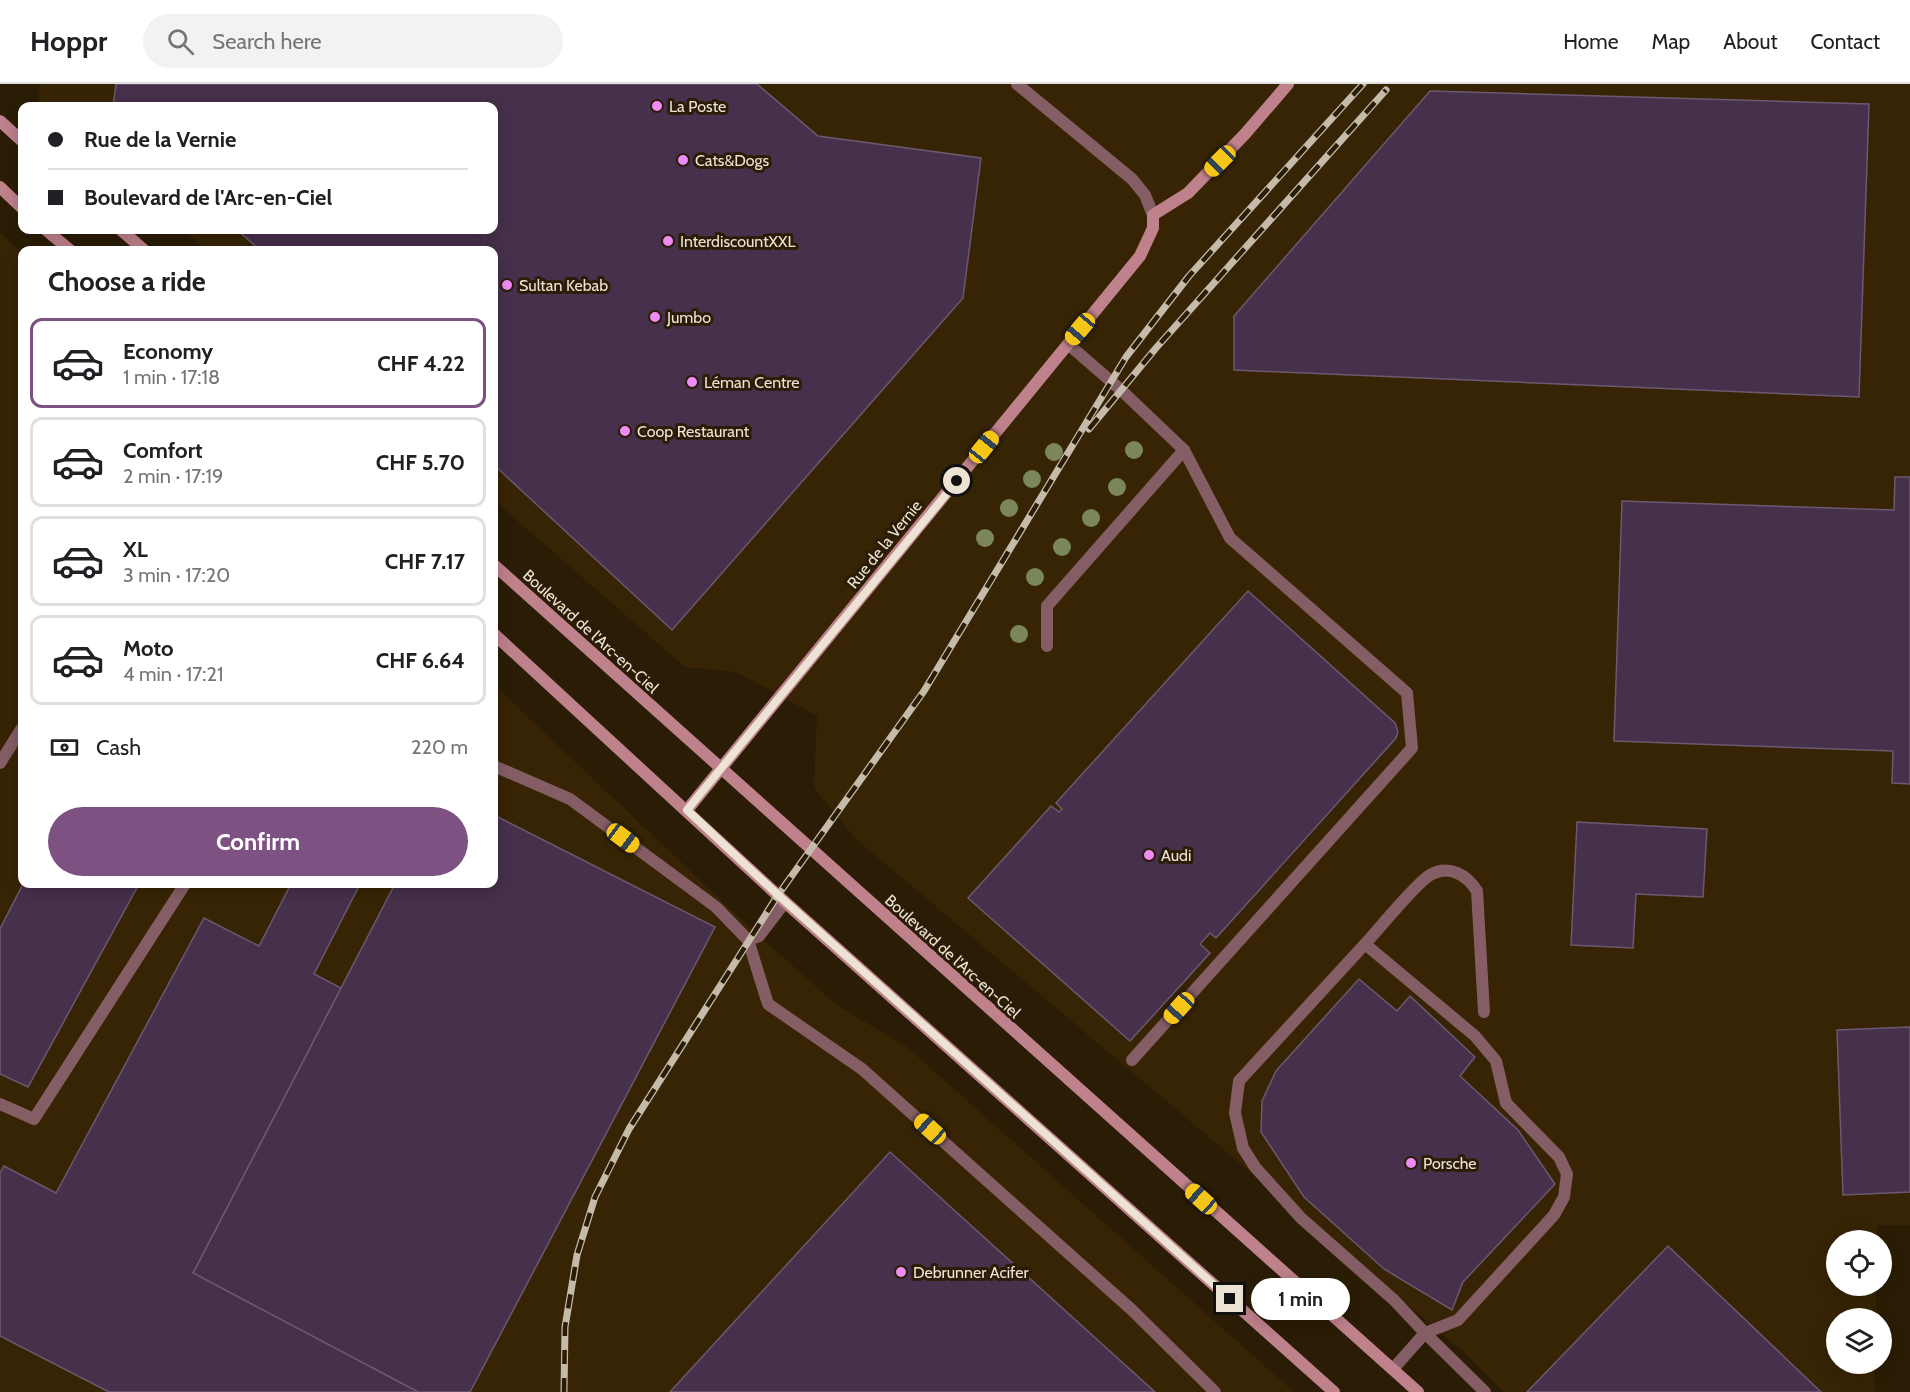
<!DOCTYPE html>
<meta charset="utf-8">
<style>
:root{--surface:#fff;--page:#f2f2f2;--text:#202124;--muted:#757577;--line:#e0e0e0;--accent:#7d5182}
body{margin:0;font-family:Cabin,sans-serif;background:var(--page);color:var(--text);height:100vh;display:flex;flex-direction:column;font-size:22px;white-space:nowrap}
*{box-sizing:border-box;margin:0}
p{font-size:20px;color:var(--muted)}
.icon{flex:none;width:33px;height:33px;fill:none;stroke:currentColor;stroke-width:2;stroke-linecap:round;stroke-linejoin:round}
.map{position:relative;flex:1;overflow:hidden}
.side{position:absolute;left:18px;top:162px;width:480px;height:642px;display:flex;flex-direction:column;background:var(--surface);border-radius:12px;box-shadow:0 3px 15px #0003}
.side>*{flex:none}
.top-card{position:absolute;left:18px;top:18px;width:480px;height:132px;border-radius:12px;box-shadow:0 3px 15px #0003;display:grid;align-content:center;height:132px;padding:0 30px;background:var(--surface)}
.fabs{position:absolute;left:1826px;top:1146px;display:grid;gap:12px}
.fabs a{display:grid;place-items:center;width:66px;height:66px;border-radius:50%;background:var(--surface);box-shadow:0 3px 15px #0003;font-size:30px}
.end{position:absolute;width:27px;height:27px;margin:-14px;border:8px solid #ede3d5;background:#111;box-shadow:0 0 0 3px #111}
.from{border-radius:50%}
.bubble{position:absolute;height:42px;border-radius:21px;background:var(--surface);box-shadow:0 3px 15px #0003;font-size:20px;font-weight:800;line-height:42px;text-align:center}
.car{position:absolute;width:18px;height:36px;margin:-18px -9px;border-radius:8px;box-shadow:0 0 4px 2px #0007;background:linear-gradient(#f5c518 24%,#345 0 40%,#f5c518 0 76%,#345 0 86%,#f5c518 0)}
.top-card b{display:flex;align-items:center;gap:21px;height:57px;font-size:22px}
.top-card b+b{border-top:2px solid var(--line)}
.top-card i{width:15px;height:15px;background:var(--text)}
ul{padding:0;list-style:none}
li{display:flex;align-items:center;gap:18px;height:90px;margin:0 12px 9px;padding:0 18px;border:3px solid var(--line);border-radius:12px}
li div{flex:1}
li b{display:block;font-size:22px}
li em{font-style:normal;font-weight:800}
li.active{border-color:var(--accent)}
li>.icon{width:54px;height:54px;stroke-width:1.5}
h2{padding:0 30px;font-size:27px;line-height:72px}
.pay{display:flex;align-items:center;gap:15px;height:66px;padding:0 30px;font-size:22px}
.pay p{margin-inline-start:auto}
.button{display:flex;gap:12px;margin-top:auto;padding:12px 30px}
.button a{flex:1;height:69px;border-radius:36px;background:var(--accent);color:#fff;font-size:24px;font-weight:800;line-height:69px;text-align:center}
header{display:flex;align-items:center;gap:36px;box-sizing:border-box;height:84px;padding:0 30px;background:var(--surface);border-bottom:2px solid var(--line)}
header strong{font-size:28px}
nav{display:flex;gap:33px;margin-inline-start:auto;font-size:21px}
.search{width:420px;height:54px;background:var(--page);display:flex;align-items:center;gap:15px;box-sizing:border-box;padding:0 21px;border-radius:33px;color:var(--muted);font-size:22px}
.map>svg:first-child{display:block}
</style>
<header>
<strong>Hoppr</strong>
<div class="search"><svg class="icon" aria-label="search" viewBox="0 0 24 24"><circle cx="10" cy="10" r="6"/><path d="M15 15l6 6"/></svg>Search here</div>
<nav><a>Home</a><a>Map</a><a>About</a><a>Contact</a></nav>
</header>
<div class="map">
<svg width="1910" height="1308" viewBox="0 0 1910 1308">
<rect width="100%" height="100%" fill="#2b1d05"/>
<!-- built -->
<g fill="#372404">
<polygon points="40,0 1910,0 1910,1141 1877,1141 1877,1156 1836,1156 1836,1202 1876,1202 1876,1234 1836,1234 1836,1280 1875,1280 1874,1308 1504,1308 1466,1270 856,755 814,704 817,632 736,588 685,583 494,416 494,166 207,166 183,146 494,146 494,22 42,22 38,19"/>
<polygon points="0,149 22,169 22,800 494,800 494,601 759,852 838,922 907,963 1294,1308 0,1308"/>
</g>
<!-- building -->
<g fill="#46304b" stroke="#6c5970" stroke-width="1.5">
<polygon points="116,0 757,0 818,52 981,74 963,214 672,546 494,381 494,166 260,166 237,146 494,146 494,22 113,22"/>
<polygon points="1430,7 1869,20 1859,313 1234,286 1234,232"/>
<polygon points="1895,393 1910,393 1910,700 1892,699 1893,667 1614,657 1622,417 1894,426"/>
<polygon points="1248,507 1395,639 1398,648 1396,654 1216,854 1210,849 1200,860 1210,869 1130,957 968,814 1051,722 1059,728 1062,725 1056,719"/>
<polygon points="494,731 715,843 470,1308 418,1308 193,1189 395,800 494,800"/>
<polygon points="1577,738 1707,745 1703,813 1636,810 1633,864 1571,861"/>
<polygon points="23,800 139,800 28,1003 0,990 0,845"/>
<polygon points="291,800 360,800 314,890 341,904 193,1189 418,1308 109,1308 0,1252 0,1089 4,1082 56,1109 204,834 259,862"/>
<polygon points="1359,895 1397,927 1410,912 1475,973 1460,992 1518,1046 1555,1100 1463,1198 1452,1226 1384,1185 1304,1113 1261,1048 1262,1017 1276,987"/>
<polygon points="1910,943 1910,1108 1843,1111 1837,946"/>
<polygon points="890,1068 1155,1308 670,1308"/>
<polygon points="1668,1162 1821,1308 1527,1308"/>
</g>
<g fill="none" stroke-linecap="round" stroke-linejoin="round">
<!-- lane -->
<g stroke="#855e65" stroke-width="12">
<polyline points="1068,260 1121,306 1184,366 1230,454 1407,609 1412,664 1132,976"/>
<polyline points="1047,562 1047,522 1184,366"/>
<polyline points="494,682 570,715 716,823 748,856 768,920 862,985 1132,1226 1215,1308"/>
<polygon points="1365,860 1475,952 1496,977 1506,1019 1559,1073 1567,1090 1564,1113 1554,1131 1458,1236 1425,1249 1394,1216 1301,1134 1255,1083 1243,1064 1235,1029 1239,997"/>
<path d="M1365,860C1379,845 1416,799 1430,791C1449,780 1467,791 1477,807L1484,928"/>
<polyline points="0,1020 34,1035 185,800"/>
</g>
<!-- street -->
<g stroke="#855e65" stroke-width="12">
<polyline points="1017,0 1132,95 1145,111 1153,131"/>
<polyline points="0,679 22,644"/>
<polyline points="748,856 759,852 785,818"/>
<polyline points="1393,1285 1425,1249 1485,1308"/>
</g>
<!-- secondary -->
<g stroke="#bf818c" stroke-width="12">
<polyline points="0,37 22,57"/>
<polyline points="0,103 22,124"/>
<polyline points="46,146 70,166"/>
<polyline points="121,146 144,166"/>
<polyline points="494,481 1418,1308"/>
<polyline points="494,550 785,818 1334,1308"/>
<polyline points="687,726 1140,172 1153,144 1153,131 1188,109 1245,50 1288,0"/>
</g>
<defs>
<g id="rail">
<polyline points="1089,345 1156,264 1386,6"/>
<polyline points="564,1308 565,1243 577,1171 595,1113 629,1045 778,811 924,607 1126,273 1189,192 1363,0"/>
</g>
</defs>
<!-- rail casing -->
<use href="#rail" stroke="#c6bbab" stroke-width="7"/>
<!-- rail -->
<use href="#rail" stroke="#2b1d05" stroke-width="4.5" stroke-dasharray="14" stroke-linecap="butt"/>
</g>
<!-- trees -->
<g fill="#7b865a">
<circle cx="1134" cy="366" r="9"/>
<circle cx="1054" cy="368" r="9"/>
<circle cx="1032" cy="395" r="9"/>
<circle cx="1117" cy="403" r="9"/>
<circle cx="1009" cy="424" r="9"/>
<circle cx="1091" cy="434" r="9"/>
<circle cx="985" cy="454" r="9"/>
<circle cx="1062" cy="463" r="9"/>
<circle cx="1035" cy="493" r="9"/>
<circle cx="1019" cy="550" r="9"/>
</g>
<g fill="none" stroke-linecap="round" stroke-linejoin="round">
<!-- route -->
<polyline stroke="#ede3d5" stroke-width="8" points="957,397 687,726 778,811 1230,1215"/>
</g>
<!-- markers -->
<g fill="#ef8bf6" stroke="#2b1d05" stroke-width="2">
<circle cx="657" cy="22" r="6"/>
<circle cx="683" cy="76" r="6"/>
<circle cx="668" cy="157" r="6"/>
<circle cx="507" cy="201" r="6"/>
<circle cx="655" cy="233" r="6"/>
<circle cx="692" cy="298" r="6"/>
<circle cx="625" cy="347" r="6"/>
<circle cx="1149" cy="771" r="6"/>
<circle cx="1411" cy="1079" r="6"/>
<circle cx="901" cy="1188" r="6"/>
</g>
<g text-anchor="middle" stroke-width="6" stroke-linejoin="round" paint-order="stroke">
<!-- poi labels -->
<g font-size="16" fill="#ede3d5" stroke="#2b1d05" text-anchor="start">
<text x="669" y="28">La Poste</text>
<text x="695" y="82">Cats&amp;Dogs</text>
<text x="680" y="163">InterdiscountXXL</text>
<text x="519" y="207">Sultan Kebab</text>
<text x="667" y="239">Jumbo</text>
<text x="704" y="304">Léman Centre</text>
<text x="637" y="353">Coop Restaurant</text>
<text x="1161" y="777">Audi</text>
<text x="1423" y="1085">Porsche</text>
<text x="913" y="1194">Debrunner Acifer</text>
</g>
<!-- street labels -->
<g font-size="16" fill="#ede3d5" stroke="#2b1d05">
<text transform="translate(884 460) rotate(-51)" y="6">Rue de la Vernie</text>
<text transform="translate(591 547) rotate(42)" y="6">Boulevard de l'Arc-en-Ciel</text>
<text transform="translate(953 872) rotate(42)" y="6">Boulevard de l'Arc-en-Ciel</text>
</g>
</g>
</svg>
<div class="fabs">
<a><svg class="icon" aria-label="locate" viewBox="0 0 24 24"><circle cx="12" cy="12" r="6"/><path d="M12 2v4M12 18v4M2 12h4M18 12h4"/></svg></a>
<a><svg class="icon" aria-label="layers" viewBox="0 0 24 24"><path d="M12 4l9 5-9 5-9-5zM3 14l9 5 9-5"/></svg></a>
</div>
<i class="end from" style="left:957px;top:397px"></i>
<i class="end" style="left:1230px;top:1215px"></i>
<div class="bubble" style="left:1251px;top:1194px;width:99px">1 min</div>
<i class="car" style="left:1220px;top:77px;rotate:225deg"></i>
<i class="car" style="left:1080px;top:245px;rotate:220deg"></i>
<i class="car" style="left:984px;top:363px;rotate:39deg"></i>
<i class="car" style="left:623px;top:754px;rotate:127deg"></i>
<i class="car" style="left:1179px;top:924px;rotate:222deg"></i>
<i class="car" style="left:930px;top:1045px;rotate:312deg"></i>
<i class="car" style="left:1201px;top:1115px;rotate:312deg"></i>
<div class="top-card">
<b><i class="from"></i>Rue de la Vernie</b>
<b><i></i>Boulevard de l'Arc-en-Ciel</b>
</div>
<section class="side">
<h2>Choose a ride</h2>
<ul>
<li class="active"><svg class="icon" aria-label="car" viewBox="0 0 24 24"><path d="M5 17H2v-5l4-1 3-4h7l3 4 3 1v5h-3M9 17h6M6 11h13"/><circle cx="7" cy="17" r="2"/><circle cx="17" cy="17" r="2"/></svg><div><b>Economy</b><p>1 min · 17:18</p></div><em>CHF 4.22</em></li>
<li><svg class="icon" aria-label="car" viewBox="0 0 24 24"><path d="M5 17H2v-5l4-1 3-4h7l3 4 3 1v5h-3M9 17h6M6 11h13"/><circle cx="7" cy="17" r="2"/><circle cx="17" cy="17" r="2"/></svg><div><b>Comfort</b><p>2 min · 17:19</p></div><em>CHF 5.70</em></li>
<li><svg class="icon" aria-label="car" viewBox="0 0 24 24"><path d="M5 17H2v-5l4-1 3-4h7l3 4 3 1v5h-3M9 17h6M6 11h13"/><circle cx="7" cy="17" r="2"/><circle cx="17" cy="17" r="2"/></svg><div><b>XL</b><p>3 min · 17:20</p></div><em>CHF 7.17</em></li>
<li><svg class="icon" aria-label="car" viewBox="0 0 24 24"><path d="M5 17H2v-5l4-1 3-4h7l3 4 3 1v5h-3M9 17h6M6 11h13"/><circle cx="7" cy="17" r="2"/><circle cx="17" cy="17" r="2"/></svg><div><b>Moto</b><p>4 min · 17:21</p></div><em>CHF 6.64</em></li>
</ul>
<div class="pay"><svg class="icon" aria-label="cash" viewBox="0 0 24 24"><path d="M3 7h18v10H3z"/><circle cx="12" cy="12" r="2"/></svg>Cash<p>220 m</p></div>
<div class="button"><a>Confirm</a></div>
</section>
</div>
